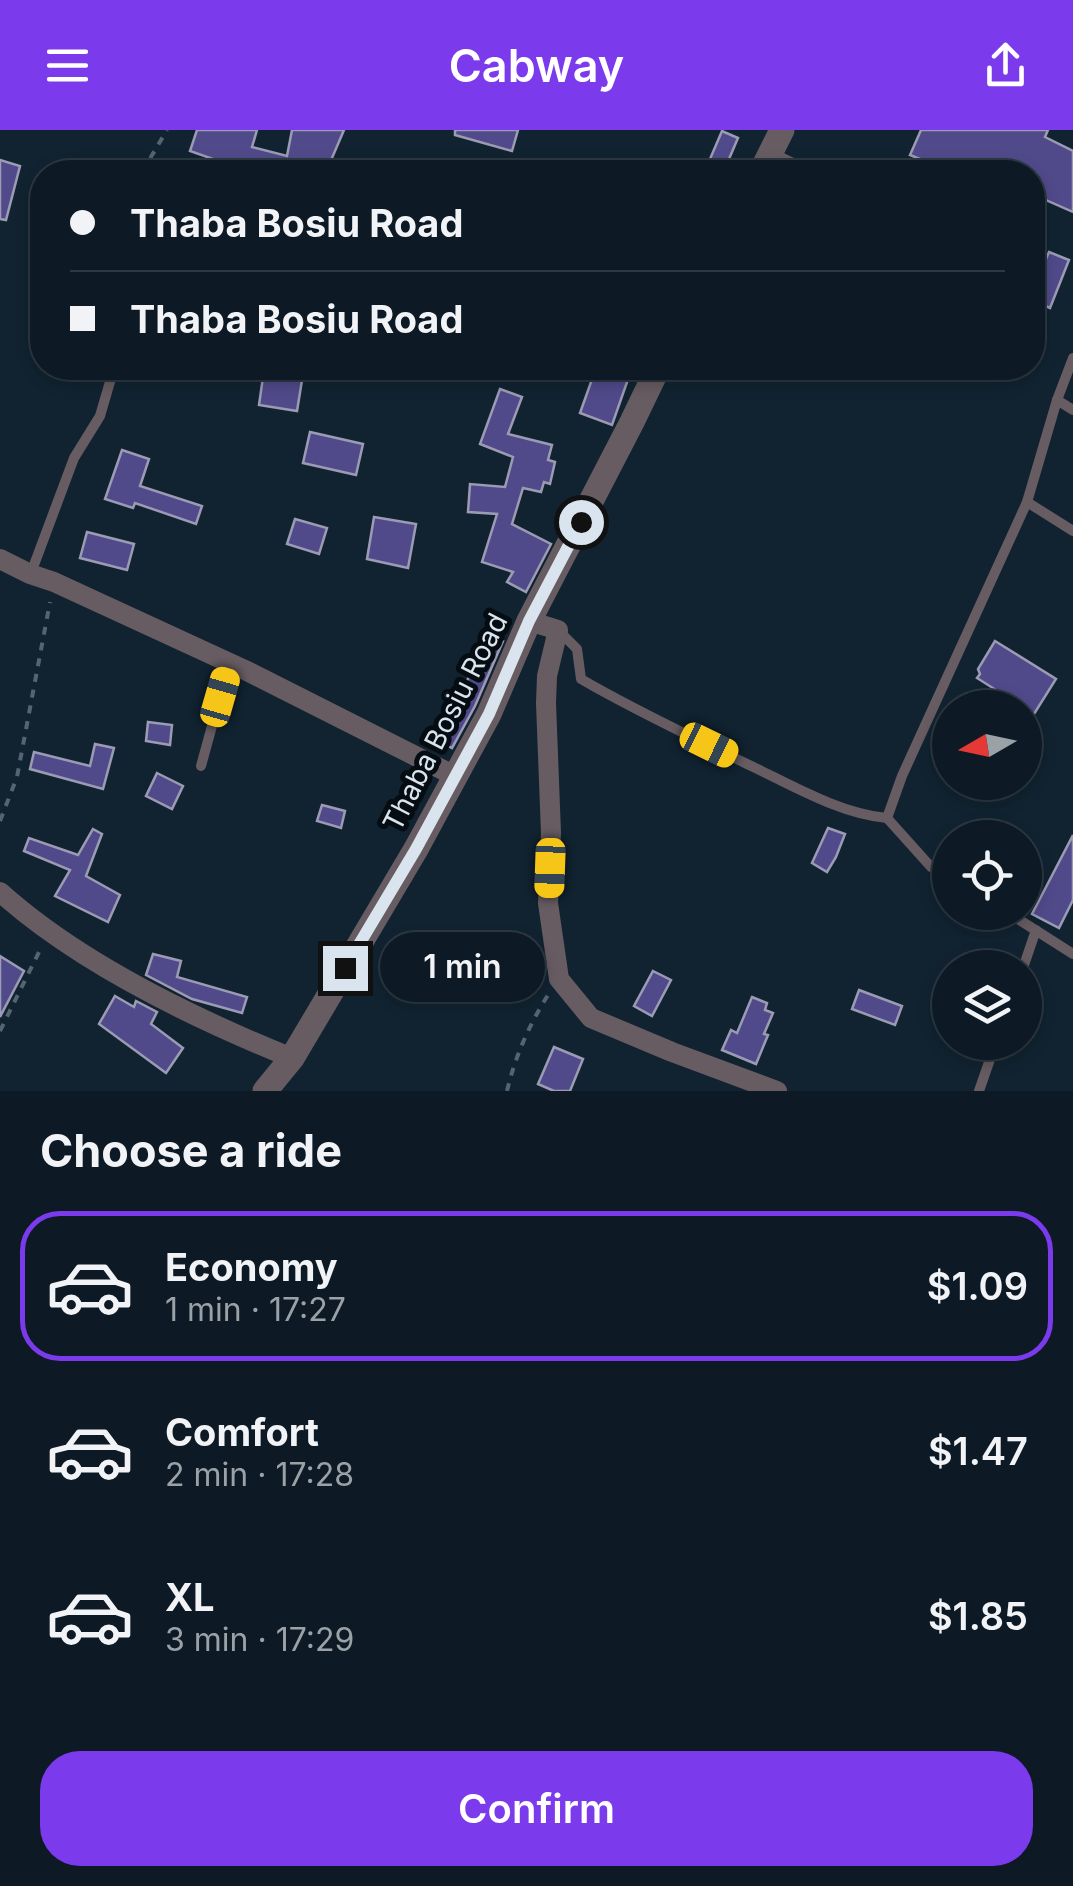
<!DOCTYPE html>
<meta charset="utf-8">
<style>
:root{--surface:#0d1a25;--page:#16232d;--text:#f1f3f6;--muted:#9aa1a7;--line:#2d3842;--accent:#7c3aed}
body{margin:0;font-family:Inter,sans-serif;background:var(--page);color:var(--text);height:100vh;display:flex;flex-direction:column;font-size:38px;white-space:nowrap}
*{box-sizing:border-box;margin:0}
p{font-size:32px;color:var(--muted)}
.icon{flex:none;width:55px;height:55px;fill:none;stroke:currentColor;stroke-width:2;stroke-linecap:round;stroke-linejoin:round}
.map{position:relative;height:961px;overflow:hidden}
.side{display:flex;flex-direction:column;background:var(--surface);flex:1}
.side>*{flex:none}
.hud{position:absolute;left:30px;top:30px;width:1015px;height:220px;border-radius:40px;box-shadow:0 5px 15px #0003,0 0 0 2px var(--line);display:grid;align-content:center;height:220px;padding:0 40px;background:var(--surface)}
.needle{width:65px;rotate:261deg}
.fabs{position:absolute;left:932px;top:560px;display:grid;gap:20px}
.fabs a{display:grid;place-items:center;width:110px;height:110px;border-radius:50%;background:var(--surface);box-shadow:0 5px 15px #0003,0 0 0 2px var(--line);font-size:50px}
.end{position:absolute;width:45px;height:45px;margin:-22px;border:12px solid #d9e4ee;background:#111;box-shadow:0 0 0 5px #111}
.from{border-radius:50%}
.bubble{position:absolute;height:70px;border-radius:35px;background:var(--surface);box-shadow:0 5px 15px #0003,0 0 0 2px var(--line);font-size:32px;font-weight:600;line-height:70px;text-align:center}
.car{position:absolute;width:30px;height:60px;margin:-30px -15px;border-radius:12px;box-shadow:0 0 8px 2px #0007;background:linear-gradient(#f5c518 24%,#345 0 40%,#f5c518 0 76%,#345 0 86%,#f5c518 0)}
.hud b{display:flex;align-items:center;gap:35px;height:95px;font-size:38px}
.hud b+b{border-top:2px solid var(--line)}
.hud i{width:25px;height:25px;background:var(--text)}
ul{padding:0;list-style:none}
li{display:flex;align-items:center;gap:30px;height:150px;margin:0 20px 15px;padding:0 20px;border:5px solid transparent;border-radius:40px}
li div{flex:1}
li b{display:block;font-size:38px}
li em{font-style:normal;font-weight:600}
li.current{border-color:var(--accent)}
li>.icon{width:90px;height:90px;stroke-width:1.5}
h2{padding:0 40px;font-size:45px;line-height:120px}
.primary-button{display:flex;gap:20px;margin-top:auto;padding:20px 40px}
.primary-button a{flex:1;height:115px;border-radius:40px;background:var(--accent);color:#fff;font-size:40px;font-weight:600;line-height:115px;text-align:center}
header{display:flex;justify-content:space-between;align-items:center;height:130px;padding:0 40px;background:var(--accent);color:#fff;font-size:45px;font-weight:600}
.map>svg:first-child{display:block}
</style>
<header><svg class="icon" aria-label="menu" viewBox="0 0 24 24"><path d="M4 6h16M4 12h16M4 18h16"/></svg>Cabway<svg class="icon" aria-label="share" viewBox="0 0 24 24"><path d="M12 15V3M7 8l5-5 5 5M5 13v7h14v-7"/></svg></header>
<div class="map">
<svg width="1073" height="961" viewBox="0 0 1073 961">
<rect width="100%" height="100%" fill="#112331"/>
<!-- building -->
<g fill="#504a8b" stroke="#9b9bb3" stroke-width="2.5">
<polygon points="197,0 257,0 252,17 287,26 292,0 344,0 326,42 283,42 246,35 244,40 190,21"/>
<polygon points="455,0 518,0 512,21 455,5"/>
<polygon points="921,0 1048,0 1045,7 1073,21 1073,82 1032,64 1032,42 952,42 910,25"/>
<polygon points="722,1 738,8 726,36 710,29"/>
<polygon points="0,30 20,36 6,90 0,89"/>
<polygon points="1049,122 1069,130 1050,178 1032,170 1032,124 1046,129"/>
<polygon points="273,238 304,238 297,281 259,275 263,247 271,248"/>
<polygon points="596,238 632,238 612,295 580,283"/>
<polygon points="500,259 522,267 508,304 552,315 548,330 555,332 550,354 544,352 541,362 523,358 512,394 551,414 526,462 507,452 513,442 482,432 497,384 468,382 470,354 505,357 513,327 480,314"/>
<polygon points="310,302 363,314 356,345 303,333"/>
<polygon points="122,320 149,329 140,356 202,376 196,394 135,373 133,378 105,369"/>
<polygon points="374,387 416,394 408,438 367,429"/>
<polygon points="295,389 327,398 319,424 287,414"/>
<polygon points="87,402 134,414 127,440 80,428"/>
<polygon points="492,505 503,511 475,576 452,618 435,609"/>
<polygon points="995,511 1056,549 1034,584 977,548 980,544 978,539"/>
<polygon points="148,592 172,595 170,615 146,611"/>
<polygon points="95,614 114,618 103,659 30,639 34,622 90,636"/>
<polygon points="157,643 183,656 172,679 146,666"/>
<polygon points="322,675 345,681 341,698 317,691"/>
<polygon points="828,698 845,704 836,727 827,742 812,733"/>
<polygon points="93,699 102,704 86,746 120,765 108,792 55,766 70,740 24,721 29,708 78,725"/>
<polygon points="1073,705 1073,770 1059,798 1032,784"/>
<polygon points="153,824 181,831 177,847 247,867 242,883 192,869 146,845"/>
<polygon points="0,826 24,841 0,887"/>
<polygon points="653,841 671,850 652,886 634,876"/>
<polygon points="859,860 902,876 895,895 852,879"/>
<polygon points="115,866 134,877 136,871 157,882 151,894 183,918 166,943 99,894"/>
<polygon points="752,867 767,873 765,880 773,883 764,904 768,905 756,934 722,920 731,900 737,903"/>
<polygon points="554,917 583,929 570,961 554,961 538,954"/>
</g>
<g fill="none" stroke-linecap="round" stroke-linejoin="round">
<!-- path -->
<g stroke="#556471" stroke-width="4" stroke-dasharray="8 8" stroke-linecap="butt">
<polyline points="142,42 167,0"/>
<polyline points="32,208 42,211"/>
<polyline points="0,691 17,647 50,472"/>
<polyline points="0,901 40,820"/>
<path d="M507,961C515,927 529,895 548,865"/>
</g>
<!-- service -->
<g stroke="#675c61" stroke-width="10">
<polyline points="1057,270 1073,280"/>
<polyline points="1027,372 1073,401"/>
<polyline points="31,443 74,328 100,286 114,238"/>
<path d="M559,501L577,519L581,549C634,580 690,606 745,633C788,653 839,684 887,688L931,737L950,748"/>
<polyline points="201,636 229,534"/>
<polyline points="887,688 902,646 1027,372 1057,270 1073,228"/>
<polyline points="1007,782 1073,824"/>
<polyline points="1023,838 1036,800"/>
<polyline points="979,961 996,912"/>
</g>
<!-- minor -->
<g stroke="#675c61" stroke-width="20">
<polyline points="769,27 800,42"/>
<polyline points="0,429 30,444 54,452 245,540 455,646"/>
<polyline points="529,491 558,500 547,546 546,573 551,703 548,773 559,849 591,888 672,922 777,961"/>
<path d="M0,762C80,834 193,888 292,928"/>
</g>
<!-- tertiary -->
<g stroke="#675c61" stroke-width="25">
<polyline points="761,42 782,0"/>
<polyline points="265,961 292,928 416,719 489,584 529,491 632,292 658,238"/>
</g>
</g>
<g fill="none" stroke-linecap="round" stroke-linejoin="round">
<!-- route -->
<polyline stroke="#d9e4ee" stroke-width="12" points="345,838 416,719 489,584 529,491 581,392"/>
</g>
<g text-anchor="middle" stroke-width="10" stroke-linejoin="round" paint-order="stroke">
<!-- street labels -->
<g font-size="28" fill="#d9e4ee" stroke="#050c12">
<text transform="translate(445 592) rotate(-63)" y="10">Thaba Bosiu Road</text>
</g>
</g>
</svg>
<div class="fabs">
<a><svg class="needle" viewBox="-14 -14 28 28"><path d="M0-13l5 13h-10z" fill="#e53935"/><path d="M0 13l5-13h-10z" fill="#9aa1a7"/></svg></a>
<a><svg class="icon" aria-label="locate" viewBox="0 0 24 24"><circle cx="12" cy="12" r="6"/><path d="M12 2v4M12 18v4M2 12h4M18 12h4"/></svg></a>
<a><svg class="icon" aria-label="layers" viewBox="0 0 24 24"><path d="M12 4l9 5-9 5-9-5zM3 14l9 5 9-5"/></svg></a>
</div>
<i class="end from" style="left:581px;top:392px"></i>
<i class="end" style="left:345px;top:838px"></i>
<div class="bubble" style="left:380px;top:802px;width:165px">1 min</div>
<i class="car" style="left:220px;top:567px;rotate:16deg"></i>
<i class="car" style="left:709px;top:615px;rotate:116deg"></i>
<i class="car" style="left:550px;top:738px;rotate:182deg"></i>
<div class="hud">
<b><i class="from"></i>Thaba Bosiu Road</b>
<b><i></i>Thaba Bosiu Road</b>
</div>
</div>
<section class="side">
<h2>Choose a ride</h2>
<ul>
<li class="current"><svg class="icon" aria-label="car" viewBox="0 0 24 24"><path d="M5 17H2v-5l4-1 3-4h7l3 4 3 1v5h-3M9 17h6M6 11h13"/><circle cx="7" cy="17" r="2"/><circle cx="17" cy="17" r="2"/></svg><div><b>Economy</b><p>1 min · 17:27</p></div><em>$1.09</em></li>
<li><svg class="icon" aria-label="car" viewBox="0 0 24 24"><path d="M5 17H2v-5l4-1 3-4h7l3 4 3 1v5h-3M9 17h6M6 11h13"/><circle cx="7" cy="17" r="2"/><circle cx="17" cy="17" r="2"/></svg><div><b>Comfort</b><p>2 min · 17:28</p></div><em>$1.47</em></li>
<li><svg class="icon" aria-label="car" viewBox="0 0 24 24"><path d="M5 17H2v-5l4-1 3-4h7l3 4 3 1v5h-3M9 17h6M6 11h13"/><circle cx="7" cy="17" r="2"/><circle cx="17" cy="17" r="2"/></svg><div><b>XL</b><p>3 min · 17:29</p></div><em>$1.85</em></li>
</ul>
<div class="primary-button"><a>Confirm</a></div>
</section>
